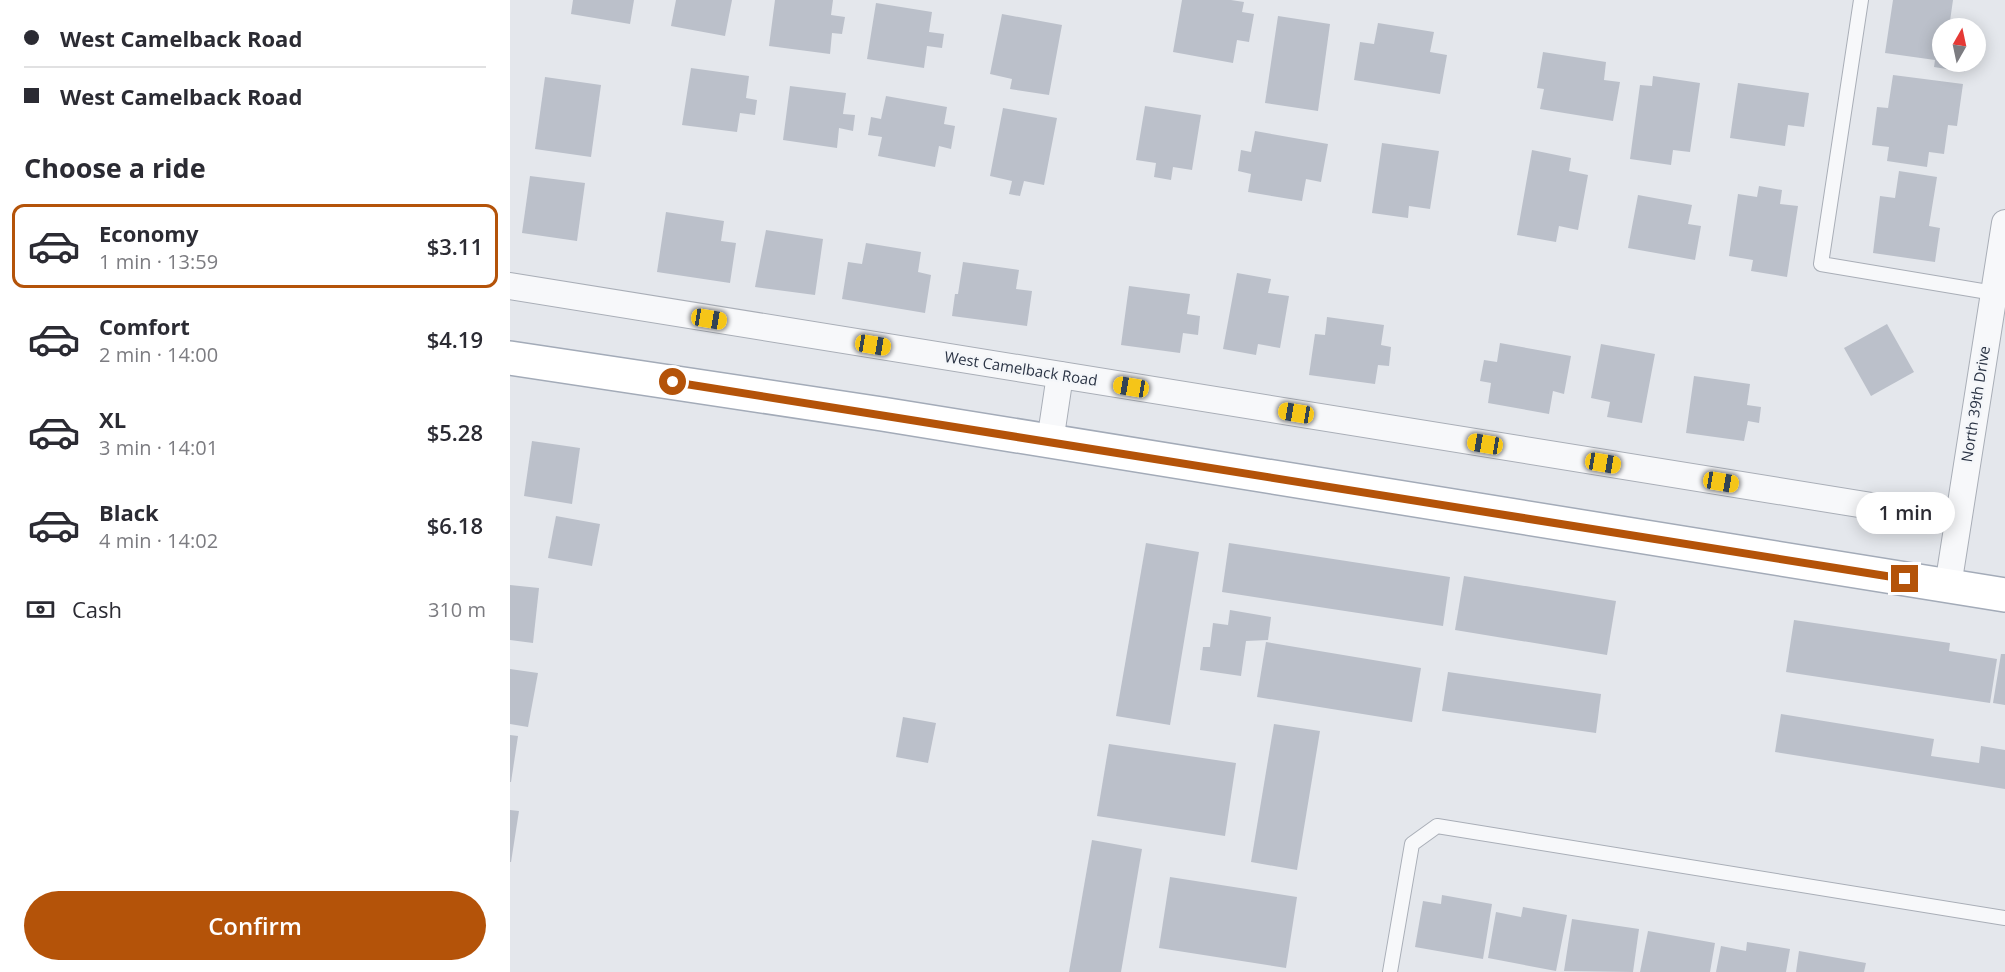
<!DOCTYPE html>
<meta charset="utf-8">
<style>
:root{--surface:#fff;--page:#f2f2f3;--text:#2b2b33;--muted:#7c7c81;--line:#e1e1e2;--accent:#b45309}
body{margin:0;font-family:"Open Sans",sans-serif;background:var(--page);color:var(--text);height:100vh;display:flex;flex-direction:column;font-size:22px;white-space:nowrap}
*{box-sizing:border-box;margin:0}
p{font-size:20px;color:var(--muted)}
.icon{flex:none;width:33px;height:33px;fill:none;stroke:currentColor;stroke-width:2;stroke-linecap:round;stroke-linejoin:round}
.map{position:relative;flex:1;overflow:hidden}
.drawer{display:flex;flex-direction:column;background:var(--surface);width:510px}
.drawer>*{flex:none}
.banner{display:grid;align-content:center;height:132px;padding:0 24px;background:var(--surface)}
.needle{width:39px;rotate:9deg}
.tools{position:absolute;left:1422px;top:18px;display:grid;gap:12px}
.tools a{display:grid;place-items:center;width:54px;height:54px;border-radius:50%;background:var(--surface);box-shadow:0 3px 15px #0003;font-size:30px}
.end{position:absolute;width:27px;height:27px;margin:-14px;border:8px solid #b45309;background:#fff;box-shadow:0 0 0 3px #fff}
.from{border-radius:50%}
.bubble{position:absolute;height:42px;border-radius:21px;background:var(--surface);box-shadow:0 3px 15px #0003;font-size:20px;font-weight:600;line-height:42px;text-align:center}
.car{position:absolute;width:18px;height:36px;margin:-18px -9px;border-radius:8px;box-shadow:0 0 4px 2px #0007;background:linear-gradient(#f5c518 24%,#345 0 40%,#f5c518 0 76%,#345 0 86%,#f5c518 0)}
.banner b{display:flex;align-items:center;gap:21px;height:57px;font-size:22px}
.banner b+b{border-top:2px solid var(--line)}
.banner i{width:15px;height:15px;background:var(--text)}
ul{padding:0;list-style:none}
li{display:flex;align-items:center;gap:18px;height:84px;margin:0 12px 9px;padding:0 12px;border:3px solid transparent;border-radius:12px}
li div{flex:1}
li b{display:block;font-size:22px}
li em{font-style:normal;font-weight:600}
li.active{border-color:var(--accent)}
li>.icon{width:54px;height:54px;stroke-width:1.5}
h2{padding:0 24px;font-size:27px;line-height:72px}
.pay{display:flex;align-items:center;gap:15px;height:66px;padding:0 24px;font-size:22px}
.pay p{margin-inline-start:auto}
.action{display:flex;gap:12px;margin-top:auto;padding:12px 24px}
.action a{flex:1;height:69px;border-radius:36px;background:var(--accent);color:#fff;font-size:24px;font-weight:600;line-height:69px;text-align:center}
main{display:flex;flex:1;min-height:0}
.map>svg:first-child{display:block}
</style>
<main>
<section class="drawer">
<div class="banner">
<b><i class="from"></i>West Camelback Road</b>
<b><i></i>West Camelback Road</b>
</div>
<h2>Choose a ride</h2>
<ul>
<li class="active"><svg class="icon" aria-label="car" viewBox="0 0 24 24"><path d="M5 17H2v-5l4-1 3-4h7l3 4 3 1v5h-3M9 17h6M6 11h13"/><circle cx="7" cy="17" r="2"/><circle cx="17" cy="17" r="2"/></svg><div><b>Economy</b><p>1 min · 13:59</p></div><em>$3.11</em></li>
<li><svg class="icon" aria-label="car" viewBox="0 0 24 24"><path d="M5 17H2v-5l4-1 3-4h7l3 4 3 1v5h-3M9 17h6M6 11h13"/><circle cx="7" cy="17" r="2"/><circle cx="17" cy="17" r="2"/></svg><div><b>Comfort</b><p>2 min · 14:00</p></div><em>$4.19</em></li>
<li><svg class="icon" aria-label="car" viewBox="0 0 24 24"><path d="M5 17H2v-5l4-1 3-4h7l3 4 3 1v5h-3M9 17h6M6 11h13"/><circle cx="7" cy="17" r="2"/><circle cx="17" cy="17" r="2"/></svg><div><b>XL</b><p>3 min · 14:01</p></div><em>$5.28</em></li>
<li><svg class="icon" aria-label="car" viewBox="0 0 24 24"><path d="M5 17H2v-5l4-1 3-4h7l3 4 3 1v5h-3M9 17h6M6 11h13"/><circle cx="7" cy="17" r="2"/><circle cx="17" cy="17" r="2"/></svg><div><b>Black</b><p>4 min · 14:02</p></div><em>$6.18</em></li>
</ul>
<div class="pay"><svg class="icon" aria-label="cash" viewBox="0 0 24 24"><path d="M3 7h18v10H3z"/><circle cx="12" cy="12" r="2"/></svg>Cash<p>310 m</p></div>
<div class="action"><a>Confirm</a></div>
</section>
<div class="map">
<svg width="1495" height="972" viewBox="0 0 1495 972">
<rect width="100%" height="100%" fill="#e4e7ec"/>
<!-- building -->
<g fill="#bbc0ca">
<polygon points="63,0 124,0 120,24 61,14"/>
<polygon points="166,0 222,0 215,36 161,26"/>
<polygon points="265,0 323,0 321,15 335,17 332,34 322,33 320,54 259,46"/>
<polygon points="672,0 721,0 734,2 732,12 744,14 739,42 727,40 723,63 663,52"/>
<polygon points="1383,0 1443,0 1439,28 1432,28 1432,62 1456,62 1455,72 1424,67 1425,60 1375,53"/>
<polygon points="366,3 422,12 419,32 434,34 432,48 417,46 414,68 357,59"/>
<polygon points="492,14 552,25 539,95 500,89 502,79 480,74"/>
<polygon points="768,16 820,24 808,111 755,103"/>
<polygon points="868,23 924,32 920,52 937,55 930,94 844,80 850,42 864,44"/>
<polygon points="1033,52 1096,62 1094,80 1110,82 1103,121 1030,109 1034,89 1027,88"/>
<polygon points="181,68 239,76 236,98 247,100 245,115 230,113 227,132 172,125"/>
<polygon points="1383,75 1453,84 1447,126 1438,125 1434,154 1419,152 1417,167 1377,161 1379,147 1362,145 1367,107 1378,108"/>
<polygon points="1143,76 1190,83 1180,152 1163,150 1161,165 1120,159 1130,85 1142,86"/>
<polygon points="35,77 91,85 81,157 25,149"/>
<polygon points="1228,83 1299,93 1294,127 1278,125 1275,146 1220,138"/>
<polygon points="280,86 336,93 333,114 345,115 343,131 329,128 327,148 273,140"/>
<polygon points="376,96 437,107 434,124 445,126 441,149 429,146 425,167 368,156 372,137 358,135 361,117 371,119"/>
<polygon points="635,106 691,115 682,170 663,167 661,180 644,177 646,163 626,160"/>
<polygon points="493,108 547,118 534,185 514,181 510,196 499,194 502,181 480,176"/>
<polygon points="745,131 818,144 811,182 796,179 792,201 738,192 741,174 728,171 731,150 741,152"/>
<polygon points="872,143 929,151 920,209 899,206 898,218 862,213"/>
<polygon points="1022,150 1061,158 1059,171 1078,175 1068,230 1049,226 1046,242 1007,235"/>
<polygon points="1389,171 1427,177 1419,226 1430,228 1425,262 1363,253 1370,196 1385,198"/>
<polygon points="20,176 75,183 67,241 12,233"/>
<polygon points="1249,186 1272,190 1270,204 1288,206 1277,277 1241,271 1243,260 1219,256 1228,194 1247,197"/>
<polygon points="1128,195 1182,205 1178,224 1191,226 1185,260 1118,248"/>
<polygon points="156,212 214,221 211,241 226,243 220,283 147,272"/>
<polygon points="256,230 313,239 305,295 245,287"/>
<polygon points="356,243 411,252 408,272 421,275 415,313 332,299 338,262 352,264"/>
<polygon points="453,262 509,270 506,289 522,291 517,326 442,316 445,294 448,294"/>
<polygon points="727,273 761,279 758,293 779,296 770,348 748,344 746,355 713,349"/>
<polygon points="619,286 680,294 677,314 690,316 688,335 673,333 670,353 611,345"/>
<polygon points="817,317 874,325 871,345 881,347 879,366 868,365 865,384 799,375 805,334 815,335"/>
<polygon points="1377,324 1404,372 1361,396 1334,348"/>
<polygon points="990,343 1061,356 1054,394 1043,391 1039,414 978,403 981,383 970,381 974,360 987,362"/>
<polygon points="1091,344 1145,354 1132,423 1097,417 1100,402 1081,398"/>
<polygon points="1184,376 1240,384 1237,405 1251,407 1249,423 1238,421 1234,441 1176,433"/>
<polygon points="22,441 70,448 62,504 14,496"/>
<polygon points="46,516 90,524 82,566 38,558"/>
<polygon points="636,543 689,552 660,725 606,716"/>
<polygon points="719,543 940,577 933,626 712,592"/>
<polygon points="954,576 1106,601 1097,655 945,630"/>
<polygon points="0,585 29,588 23,643 0,640"/>
<polygon points="720,610 761,617 758,640 736,641 731,676 690,670 693,647 700,647 703,623 718,625"/>
<polygon points="1284,620 1440,643 1439,651 1487,659 1480,703 1276,672"/>
<polygon points="756,642 911,668 902,722 747,697"/>
<polygon points="1491,654 1495,654 1495,705 1483,703"/>
<polygon points="0,669 28,673 18,727 0,724"/>
<polygon points="938,672 1091,694 1086,733 932,711"/>
<polygon points="1271,714 1424,739 1421,756 1469,763 1471,746 1495,750 1495,789 1265,752"/>
<polygon points="393,717 426,723 418,763 386,757"/>
<polygon points="764,724 810,731 787,870 741,862"/>
<polygon points="0,735 8,736 1,782 0,782"/>
<polygon points="599,744 726,763 715,836 587,816"/>
<polygon points="0,810 9,811 1,862 0,862"/>
<polygon points="582,840 632,849 611,972 559,972"/>
<polygon points="660,877 787,897 776,968 649,948"/>
<polygon points="932,895 982,904 973,959 905,947 913,901 931,904"/>
<polygon points="1013,907 1057,915 1046,971 978,958 986,912 1011,917"/>
<polygon points="1062,919 1129,929 1123,972 1054,971"/>
<polygon points="1138,931 1205,943 1200,972 1130,972"/>
<polygon points="1237,942 1280,949 1276,972 1206,972 1211,946 1236,951"/>
<polygon points="1289,951 1356,963 1354,972 1286,972"/>
</g>
<g fill="none" stroke-linecap="round" stroke-linejoin="round">
<defs>
<g id="service">
<polyline points="1351,0 1311,264 1490,294"/>
<polyline points="880,972 902,844 927,826 1495,918"/>
</g>
<g id="minor">
<polyline points="0,286 1448,520"/>
<polyline points="540,442 550,375"/>
<polyline points="1438,586 1495,223"/>
</g>
<polyline id="primary" points="0,358 372,414 1495,595"/>
</defs>
<!-- service casing -->
<use href="#service" stroke="#a9aeb7" stroke-width="16"/>
<!-- minor casing -->
<use href="#minor" stroke="#a9aeb7" stroke-width="28"/>
<!-- primary casing -->
<use href="#primary" stroke="#a3abb8" stroke-width="36"/>
<!-- service -->
<use href="#service" stroke="#f7f8fa" stroke-width="14"/>
<!-- minor -->
<use href="#minor" stroke="#f7f8fa" stroke-width="26"/>
<!-- primary -->
<use href="#primary" stroke="#fff" stroke-width="33"/>
</g>
<g fill="none" stroke-linecap="round" stroke-linejoin="round">
<!-- route -->
<polyline stroke="#b45309" stroke-width="8" points="163,382 1395,579"/>
</g>
<g text-anchor="middle" stroke-width="5" stroke-linejoin="round" paint-order="stroke">
<!-- street labels -->
<g font-size="15" fill="#2b3445" stroke="#f4f6f9">
<text transform="translate(511 369) rotate(9)" y="5">West Camelback Road</text>
<text transform="translate(1466 404) rotate(-81)" y="5">North 39th Drive</text>
</g>
</g>
</svg>
<div class="tools">
<a><svg class="needle" viewBox="-14 -14 28 28"><path d="M0-13l5 13h-10z" fill="#e53935"/><path d="M0 13l5-13h-10z" fill="#7c7c81"/></svg></a>
</div>
<i class="end from" style="left:163px;top:382px"></i>
<i class="end" style="left:1395px;top:579px"></i>
<div class="bubble" style="left:1346px;top:492px;width:99px">1 min</div>
<i class="car" style="left:199px;top:319px;rotate:99deg"></i>
<i class="car" style="left:363px;top:345px;rotate:99deg"></i>
<i class="car" style="left:621px;top:387px;rotate:279deg"></i>
<i class="car" style="left:786px;top:413px;rotate:279deg"></i>
<i class="car" style="left:975px;top:444px;rotate:279deg"></i>
<i class="car" style="left:1093px;top:463px;rotate:99deg"></i>
<i class="car" style="left:1211px;top:482px;rotate:99deg"></i>
</div>
</main>
